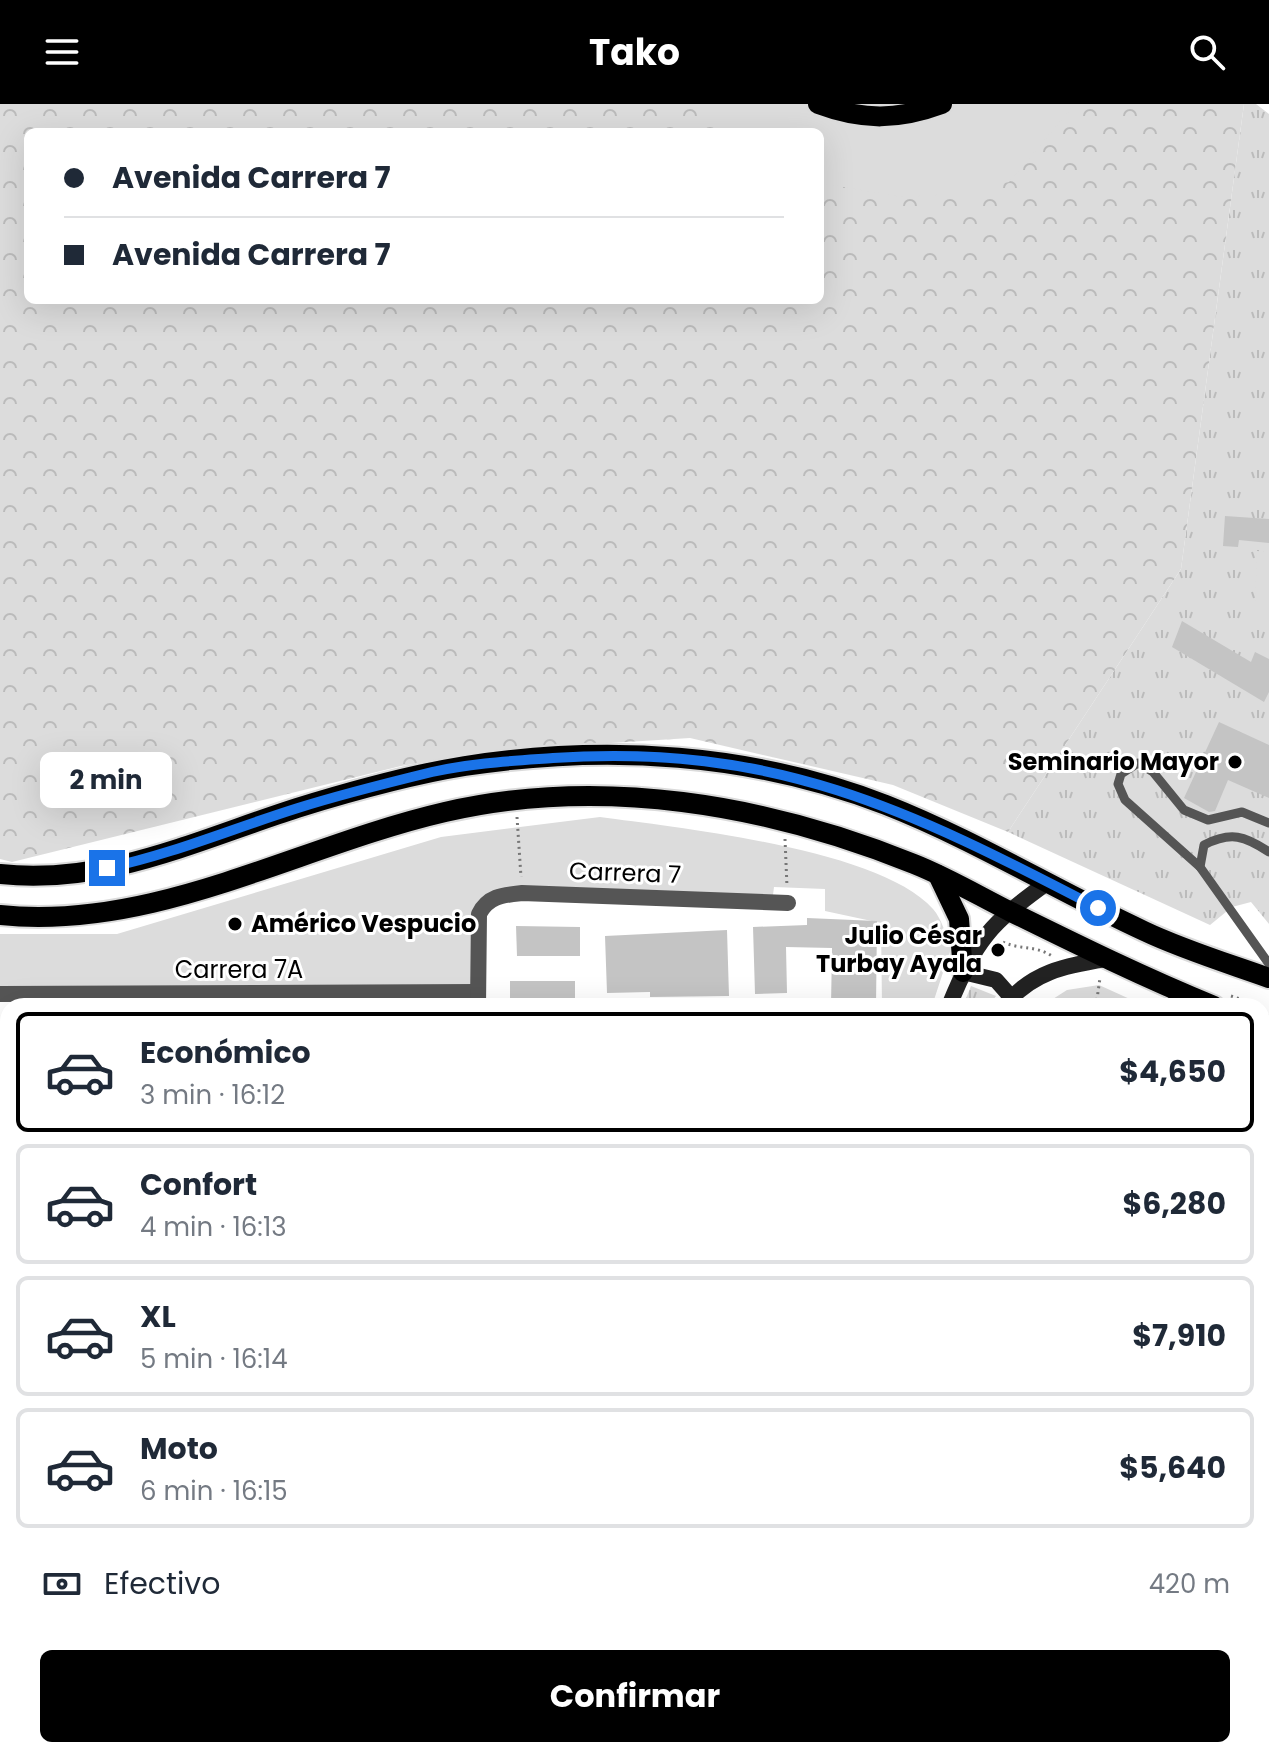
<!DOCTYPE html>
<html lang="es">
<meta charset="utf-8">
<style>
:root{--surface:#fff;--page:#f6f6f7;--text:#1f2937;--muted:#747a83;--line:#e0e1e3;--accent:#000}
body{margin:0;font-family:Poppins,sans-serif;background:var(--page);color:var(--text);height:100vh;display:flex;flex-direction:column;font-size:30px;white-space:nowrap}
*{box-sizing:border-box;margin:0}
p{font-size:26px;color:var(--muted)}
.icon{flex:none;width:44px;height:44px;fill:none;stroke:currentColor;stroke-width:2;stroke-linecap:round;stroke-linejoin:round}
.map{position:relative;flex:1;overflow:hidden}
.sheet{position:absolute;left:0px;top:894px;width:1270px;height:760px;display:flex;flex-direction:column;background:var(--surface);border-radius:24px 24px 0 0;box-shadow:0 8px 32px #0002}
.sheet>*{flex:none}
.hud{position:absolute;left:24px;top:24px;width:800px;height:176px;border-radius:12px;box-shadow:0 8px 32px #0002;display:grid;align-content:center;height:176px;padding:0 40px;background:var(--surface)}
.end{position:absolute;width:36px;height:36px;margin:-18px;border:10px solid #1a73e8;background:#fff;box-shadow:0 0 0 4px #fff}
.from{border-radius:50%}
.bubble{position:absolute;height:56px;border-radius:12px;background:var(--surface);box-shadow:0 8px 32px #0002;font-size:26px;font-weight:700;line-height:56px;text-align:center}
.hud b{display:flex;align-items:center;gap:28px;height:76px;font-size:30px}
.hud b+b{border-top:2px solid var(--line)}
.hud i{width:20px;height:20px;background:var(--text)}
ul{padding:14px 0 0;list-style:none}
li{display:flex;align-items:center;gap:24px;height:120px;margin:0 16px 12px;padding:0 24px;border:4px solid var(--line);border-radius:12px}
li div{flex:1}
li b{display:block;font-size:30px}
li em{font-style:normal;font-weight:700}
li.selected{border-color:var(--accent)}
li>.icon{width:72px;height:72px;stroke-width:1.5}
.pay{display:flex;align-items:center;gap:20px;height:88px;padding:0 40px;font-size:30px}
.pay p{margin-inline-start:auto}
.button{display:flex;gap:16px;margin-top:auto;padding:16px 40px}
.button a{flex:1;height:92px;border-radius:12px;background:var(--accent);color:#fff;font-size:32px;font-weight:700;line-height:92px;text-align:center}
header{display:flex;justify-content:space-between;align-items:center;height:104px;padding:0 40px;background:var(--accent);color:#fff;font-size:36px;font-weight:700}
.map>svg:first-child{display:block}
</style>
<header><svg class="icon" aria-label="menu" viewBox="0 0 24 24"><path d="M4 6h16M4 12h16M4 18h16"/></svg>Tako<svg class="icon" aria-label="search" viewBox="0 0 24 24"><circle cx="10" cy="10" r="6"/><path d="M15 15l6 6"/></svg></header>
<div class="map">
<svg width="1269" height="1654" viewBox="0 0 1269 1654">
<defs>
<pattern id="grass-tufts" width="24" height="20" patternUnits="userSpaceOnUse" patternTransform="scale(2)"><rect width="24" height="20" fill="#dcdcdc"/><path d="M3 7l-1-3M5 7V3M7 7l1-3M15 17l-1-3M17 17v-4M19 17l1-3" fill="none" stroke="#bbb"/></pattern>
<pattern id="forest-crowns" width="20" height="18" patternUnits="userSpaceOnUse" patternTransform="scale(2)"><rect width="20" height="18" fill="#dcdcdc"/><path d="M2 6a3 3 0 1 1 6 0M12 15a3 3 0 1 1 6 0" fill="none" stroke="#bbb"/></pattern>
</defs>
<rect width="100%" height="100%" fill="#fff"/>
<!-- grass -->
<g fill="url(#grass-tufts)">
<polygon points="1244,0 1256,0 1269,10 1269,820 1251,798 1232,803 1210,821 1008,728 1181,465"/>
<polygon points="971,882 996,892 989,902 963,902"/>
</g>
<!-- forest -->
<path fill="url(#forest-crowns)" fill-rule="evenodd" d="M0,0H1244L1181,465L1008,728L893,681L690,634L499,646L401,662L12,758L0,755ZM28,28H820V196H28Z"/>
<!-- park -->
<g fill="#dcdcdc">
<polygon points="710,0 1075,0 1009,78 953,90 902,93 820,79 820,28 740,28"/>
<polygon points="1257,447 1269,448 1269,497 1255,497"/>
<path d="M600,713C681,724 880,745 933,805C942,815 946,832 951,844L932,902H882L881,819L825,807V785L774,783L772,799L522,789L484,800L478,888L0,890V830H117L441,733Z"/>
<polygon points="1099,881 1132,896 1131,902 1042,902 1067,886"/>
</g>
<!-- building -->
<g fill="#c4c4c4">
<polygon points="1225,412 1269,415 1269,439 1239,436 1238,443 1223,442"/>
<polygon points="1182,517 1251,558 1255,548 1269,555 1269,588 1264,598 1172,543"/>
<polygon points="1219,618 1269,641 1269,694 1228,676 1215,707 1209,708 1184,694"/>
<polygon points="807,814 877,817 876,902 831,902 832,844 786,843 787,889 755,890 753,823 807,821"/>
<polygon points="516,822 580,823 580,852 517,852"/>
<polygon points="727,826 729,892 650,893 650,888 607,889 605,832"/>
<rect x="510" y="877" width="65" height="25"/>
</g>
<g fill="none" stroke-linecap="round" stroke-linejoin="round">
<defs>
<g id="primary">
<path d="M818,0C863,17 899,16 942,0"/>
<path d="M0,770C104,782 200,735 297,704C352,687 409,671 465,662C607,640 752,649 886,701C975,736 1057,787 1144,827C1184,846 1227,859 1269,874"/>
<polyline points="938,771 959,815 963,868"/>
<path d="M0,811C155,827 298,742 445,708C601,672 766,700 914,760C947,773 979,792 1011,808C1078,841 1145,874 1214,902"/>
<polyline points="1262,921 1269,923"/>
</g>
</defs>
<!-- primary casing -->
<use href="#primary" stroke="#dbdbdb" stroke-width="24"/>
<!-- path -->
<g stroke="#777" stroke-width="3" stroke-dasharray="2 4" stroke-linecap="butt">
<polyline points="517,713 521,773"/>
<polyline points="785,735 787,783"/>
<path d="M1003,838C1020,846 1035,841 1052,852"/>
<polyline points="1231,892 1262,902"/>
<polyline points="1096,902 1100,874"/>
</g>
<!-- service -->
<g stroke="#555" stroke-width="9">
<polyline points="1269,719 1242,708 1208,716 1184,706 1153,668 1138,659 1121,670 1118,680 1125,696 1200,763 1269,860"/>
<path d="M1200,763L1204,741C1231,727 1245,732 1269,748"/>
<polyline points="1169,885 1177,902"/>
<polyline points="1262,949 1269,950"/>
</g>
<!-- minor -->
<g stroke="#555" stroke-width="16">
<polyline points="0,890 478,888"/>
<path d="M478,902L479,810C488,792 503,791 522,789L788,799"/>
<polyline points="0,1058 8,1058"/>
<polyline points="0,1251 8,1251"/>
<polyline points="0,1428 8,1428"/>
<polyline points="1262,1431 1267,1441 1262,1477"/>
<polyline points="1262,1496 1269,1496"/>
<polyline points="0,1620 8,1620"/>
<polyline points="285,1654 285,1646"/>
<polyline points="471,1654 471,1646"/>
<polyline points="685,1654 685,1646"/>
<polyline points="1171,1654 1171,1646"/>
</g>
<!-- secondary -->
<g stroke="#222" stroke-width="16">
<polyline points="963,868 996,876 1011,893"/>
<path d="M949,902C977,834 989,821 1048,778"/>
<path d="M1004,902C1033,867 1065,862 1107,855"/>
<polyline points="895,1654 895,1646"/>
<polyline points="940,1654 940,1646"/>
</g>
<!-- primary -->
<use href="#primary" stroke="#000" stroke-width="20"/>
</g>
<g fill="none" stroke-linecap="round" stroke-linejoin="round">
<!-- route -->
<path stroke="#1a73e8" stroke-width="10" d="M107,764C173,750 234,724 298,704C342,690 387,679 432,668C472,659 512,657 553,654C774,639 908,705 1098,804"/>
</g>
<!-- markers -->
<g fill="#000" stroke="#fff" stroke-width="3">
<circle cx="1235" cy="658" r="8"/>
<circle cx="235" cy="820" r="8"/>
<circle cx="998" cy="846" r="8"/>
</g>
<g text-anchor="middle" stroke-width="6" stroke-linejoin="round" paint-order="stroke">
<!-- poi labels -->
<g font-size="24" font-weight="bold" fill="#000" stroke="#fff" text-anchor="end">
<text x="1219" y="666">Seminario Mayor</text>
<text x="251" y="828" text-anchor="start">Américo Vespucio</text>
<text x="982" y="840">Julio César<tspan x="982" dy="28">Turbay Ayala</tspan></text>
</g>
<!-- street labels -->
<g font-size="24" fill="#000" stroke="#fff">
<text transform="translate(625 769) rotate(2)" y="8">Carrera 7</text>
<text x="239" y="874">Carrera 7A</text>
</g>
</g>
</svg>
<i class="end from" style="left:1098px;top:804px"></i>
<i class="end" style="left:107px;top:764px"></i>
<div class="bubble" style="left:40px;top:648px;width:132px">2 min</div>
<div class="hud">
<b><i class="from"></i>Avenida Carrera 7</b>
<b><i></i>Avenida Carrera 7</b>
</div>
<section class="sheet">
<ul>
<li class="selected"><svg class="icon" aria-label="car" viewBox="0 0 24 24"><path d="M5 17H2v-5l4-1 3-4h7l3 4 3 1v5h-3M9 17h6M6 11h13"/><circle cx="7" cy="17" r="2"/><circle cx="17" cy="17" r="2"/></svg><div><b>Económico</b><p>3 min · 16:12</p></div><em>$4,650</em></li>
<li><svg class="icon" aria-label="car" viewBox="0 0 24 24"><path d="M5 17H2v-5l4-1 3-4h7l3 4 3 1v5h-3M9 17h6M6 11h13"/><circle cx="7" cy="17" r="2"/><circle cx="17" cy="17" r="2"/></svg><div><b>Confort</b><p>4 min · 16:13</p></div><em>$6,280</em></li>
<li><svg class="icon" aria-label="car" viewBox="0 0 24 24"><path d="M5 17H2v-5l4-1 3-4h7l3 4 3 1v5h-3M9 17h6M6 11h13"/><circle cx="7" cy="17" r="2"/><circle cx="17" cy="17" r="2"/></svg><div><b>XL</b><p>5 min · 16:14</p></div><em>$7,910</em></li>
<li><svg class="icon" aria-label="car" viewBox="0 0 24 24"><path d="M5 17H2v-5l4-1 3-4h7l3 4 3 1v5h-3M9 17h6M6 11h13"/><circle cx="7" cy="17" r="2"/><circle cx="17" cy="17" r="2"/></svg><div><b>Moto</b><p>6 min · 16:15</p></div><em>$5,640</em></li>
</ul>
<div class="pay"><svg class="icon" aria-label="cash" viewBox="0 0 24 24"><path d="M3 7h18v10H3z"/><circle cx="12" cy="12" r="2"/></svg>Efectivo<p>420 m</p></div>
<div class="button"><a>Confirmar</a></div>
</section>
</div>
